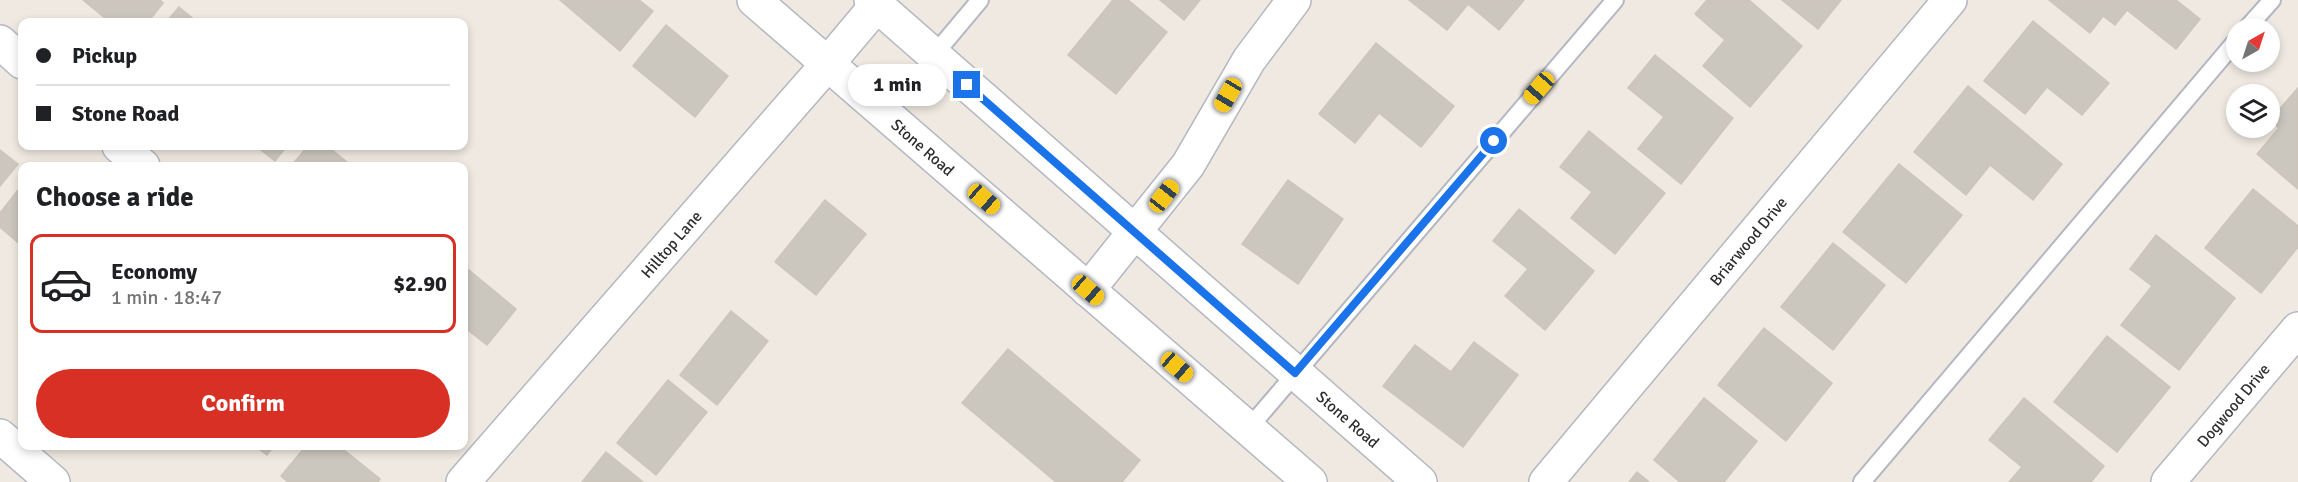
<!DOCTYPE html>
<meta charset="utf-8">
<style>
:root{--surface:#fff;--page:#f2f2f2;--text:#202124;--muted:#757577;--line:#e0e0e0;--accent:#d93025}
body{margin:0;font-family:Signika,sans-serif;background:var(--page);color:var(--text);height:100vh;display:flex;flex-direction:column;font-size:22px;white-space:nowrap}
*{box-sizing:border-box;margin:0}
p{font-size:20px;color:var(--muted)}
.icon{flex:none;width:33px;height:33px;fill:none;stroke:currentColor;stroke-width:2;stroke-linecap:round;stroke-linejoin:round}
.map{position:relative;flex:1;overflow:hidden}
.sheet{position:absolute;left:18px;top:162px;width:450px;height:288px;display:flex;flex-direction:column;background:var(--surface);border-radius:12px;box-shadow:0 3px 9px #0003}
.sheet>*{flex:none}
.banner{position:absolute;left:18px;top:18px;width:450px;height:132px;border-radius:12px;box-shadow:0 3px 9px #0003;display:grid;align-content:center;height:132px;padding:0 18px;background:var(--surface)}
.needle{width:39px;rotate:39deg}
.buttons{position:absolute;left:2226px;top:18px;display:grid;gap:12px}
.buttons a{display:grid;place-items:center;width:54px;height:54px;border-radius:50%;background:var(--surface);box-shadow:0 3px 9px #0003;font-size:30px}
.end{position:absolute;width:27px;height:27px;margin:-14px;border:8px solid #1a73e8;background:#fff;box-shadow:0 0 0 3px #fff}
.from{border-radius:50%}
.bubble{position:absolute;height:42px;border-radius:21px;background:var(--surface);box-shadow:0 3px 9px #0003;font-size:20px;font-weight:800;line-height:42px;text-align:center}
.car{position:absolute;width:18px;height:36px;margin:-18px -9px;border-radius:8px;box-shadow:0 0 4px 2px #0007;background:linear-gradient(#f5c518 24%,#345 0 40%,#f5c518 0 76%,#345 0 86%,#f5c518 0)}
.banner b{display:flex;align-items:center;gap:21px;height:57px;font-size:22px}
.banner b+b{border-top:2px solid var(--line)}
.banner i{width:15px;height:15px;background:var(--text)}
ul{padding:0;list-style:none}
li{display:flex;align-items:center;gap:18px;height:99px;margin:0 12px 9px;padding:0 6px;border:3px solid transparent;border-radius:12px}
li div{flex:1}
li b{display:block;font-size:22px}
li em{font-style:normal;font-weight:800}
li.active{border-color:var(--accent)}
li>.icon{width:54px;height:54px;stroke-width:1.5}
h2{padding:0 18px;font-size:27px;line-height:72px}
.primary-button{display:flex;gap:12px;margin-top:auto;padding:12px 18px}
.primary-button a{flex:1;height:69px;border-radius:36px;background:var(--accent);color:#fff;font-size:24px;font-weight:800;line-height:69px;text-align:center}
.map>svg:first-child{display:block}
</style>
<div class="map">
<svg width="2298" height="482" viewBox="0 0 2298 482">
<rect width="100%" height="100%" fill="#efe9e1"/>
<!-- building -->
<g fill="#cbc7bf" stroke="#cbc5ba" stroke-width="1.5">
<polygon points="83,0 160,0 163,3 148,22 110,22"/>
<polygon points="560,0 639,0 653,11 620,51"/>
<polygon points="1113,0 1128,0 1167,32 1116,94 1068,55"/>
<polygon points="1160,0 1200,0 1184,20"/>
<polygon points="1409,0 1524,0 1499,30 1468,4 1447,30"/>
<polygon points="1707,0 1749,0 1802,46 1750,107 1703,66 1725,40 1695,14"/>
<polygon points="1782,0 1841,0 1818,29"/>
<polygon points="2049,0 2176,0 2200,19 2176,49 2127,10 2115,25 2103,16 2090,33"/>
<polygon points="179,7 197,22 166,22"/>
<polygon points="2033,21 2109,83 2082,115 2047,87 2025,114 1984,81"/>
<polygon points="666,25 728,76 695,117 633,66"/>
<polygon points="1376,43 1454,106 1421,147 1379,113 1355,143 1319,114"/>
<polygon points="1655,55 1733,118 1681,184 1638,149 1664,117 1628,88"/>
<polygon points="1968,86 2062,164 2033,200 1990,165 1966,195 1914,152"/>
<polygon points="2298,88 2298,189 2257,154 2279,128 2270,120"/>
<polygon points="1589,131 1665,193 1615,254 1571,218 1592,192 1560,167"/>
<polygon points="256,146 287,146 275,161"/>
<polygon points="308,146 327,146 352,166 291,166"/>
<polygon points="0,150 18,164 0,186"/>
<polygon points="1899,164 1962,215 1906,283 1843,232"/>
<polygon points="1288,180 1343,219 1298,284 1242,244"/>
<polygon points="22,185 22,246 0,227 0,213"/>
<polygon points="2253,189 2298,226 2298,247 2261,293 2205,248"/>
<polygon points="825,200 866,234 816,295 775,262"/>
<polygon points="1519,209 1594,271 1545,330 1505,296 1528,269 1493,241"/>
<polygon points="2156,235 2235,298 2179,370 2121,325 2152,286 2130,269"/>
<polygon points="1833,243 1885,285 1833,350 1781,307"/>
<polygon points="464,266 516,309 487,345 464,327"/>
<polygon points="731,311 768,341 717,405 680,375"/>
<polygon points="1764,328 1832,383 1786,441 1718,385"/>
<polygon points="2107,336 2170,387 2117,452 2054,402"/>
<polygon points="1474,342 1518,375 1463,447 1383,386 1415,345 1451,372"/>
<polygon points="1008,349 1140,460 1122,482 1056,482 962,403"/>
<polygon points="668,380 707,412 656,475 617,443"/>
<polygon points="1704,398 1757,441 1724,482 1680,482 1654,460"/>
<polygon points="2024,398 2104,466 2091,482 2009,482 2022,467 1989,440"/>
<polygon points="255,446 274,446 267,455"/>
<polygon points="306,446 339,446 380,479 378,482 288,482 281,476"/>
<polygon points="606,452 643,482 582,482"/>
<polygon points="1637,472 1649,482 1629,482"/>
</g>
<g fill="none" stroke-linecap="round" stroke-linejoin="round">
<defs>
<g id="service">
<polyline points="2247,28 2272,0"/>
<polyline points="933,56 980,0"/>
<polyline points="1248,429 1615,0"/>
<polyline points="1862,482 2236,41"/>
</g>
<g id="minor">
<polyline points="0,42 22,62"/>
<polyline points="119,146 143,166"/>
<polyline points="1088,290 1188,165 1249,60 1294,0"/>
<polyline points="0,436 53,482"/>
<polyline points="463,482 818,75 877,5"/>
<polyline points="1546,482 1950,0"/>
<polyline points="2168,482 2298,329"/>
</g>
<g id="secondary">
<polyline points="754,0 1310,482"/>
<polyline points="871,0 1420,482"/>
</g>
</defs>
<!-- service casing -->
<use href="#service" stroke="#b4b7c1" stroke-width="20"/>
<!-- minor casing -->
<use href="#minor" stroke="#b4b7c1" stroke-width="36"/>
<!-- secondary casing -->
<use href="#secondary" stroke="#b4b7c1" stroke-width="36"/>
<!-- service -->
<use href="#service" stroke="#fff" stroke-width="16"/>
<!-- minor -->
<use href="#minor" stroke="#fff" stroke-width="33"/>
<!-- secondary -->
<use href="#secondary" stroke="#fff" stroke-width="33"/>
</g>
<g fill="none" stroke-linecap="round" stroke-linejoin="round">
<!-- route -->
<polyline stroke="#1a73e8" stroke-width="8" points="967,85 1295,373 1494,141"/>
</g>
<g text-anchor="middle" stroke-width="6" stroke-linejoin="round" paint-order="stroke">
<!-- street labels -->
<g font-size="16" fill="#2e2e2e" stroke="#fff">
<text transform="translate(923 147) rotate(41)" y="6">Stone Road</text>
<text transform="translate(1748 241) rotate(-50)" y="6">Briarwood Drive</text>
<text transform="translate(671 244) rotate(-49)" y="6">Hilltop Lane</text>
<text transform="translate(2233 405) rotate(-50)" y="6">Dogwood Drive</text>
<text transform="translate(1348 419) rotate(41)" y="6">Stone Road</text>
</g>
</g>
</svg>
<div class="buttons">
<a><svg class="needle" viewBox="-14 -14 28 28"><path d="M0-13l5 13h-10z" fill="#e53935"/><path d="M0 13l5-13h-10z" fill="#757577"/></svg></a>
<a><svg class="icon" aria-label="layers" viewBox="0 0 24 24"><path d="M12 4l9 5-9 5-9-5zM3 14l9 5 9-5"/></svg></a>
</div>
<i class="end from" style="left:1494px;top:141px"></i>
<i class="end" style="left:967px;top:85px"></i>
<div class="bubble" style="left:848px;top:64px;width:99px">1 min</div>
<i class="car" style="left:1539px;top:88px;rotate:221deg"></i>
<i class="car" style="left:1228px;top:95px;rotate:210deg"></i>
<i class="car" style="left:1164px;top:196px;rotate:38deg"></i>
<i class="car" style="left:984px;top:199px;rotate:131deg"></i>
<i class="car" style="left:1088px;top:290px;rotate:131deg"></i>
<i class="car" style="left:1177px;top:367px;rotate:131deg"></i>
<div class="banner">
<b><i class="from"></i>Pickup</b>
<b><i></i>Stone Road</b>
</div>
<section class="sheet">
<h2>Choose a ride</h2>
<ul>
<li class="active"><svg class="icon" aria-label="car" viewBox="0 0 24 24"><path d="M5 17H2v-5l4-1 3-4h7l3 4 3 1v5h-3M9 17h6M6 11h13"/><circle cx="7" cy="17" r="2"/><circle cx="17" cy="17" r="2"/></svg><div><b>Economy</b><p>1 min · 18:47</p></div><em>$2.90</em></li>
</ul>
<div class="primary-button"><a>Confirm</a></div>
</section>
</div>
